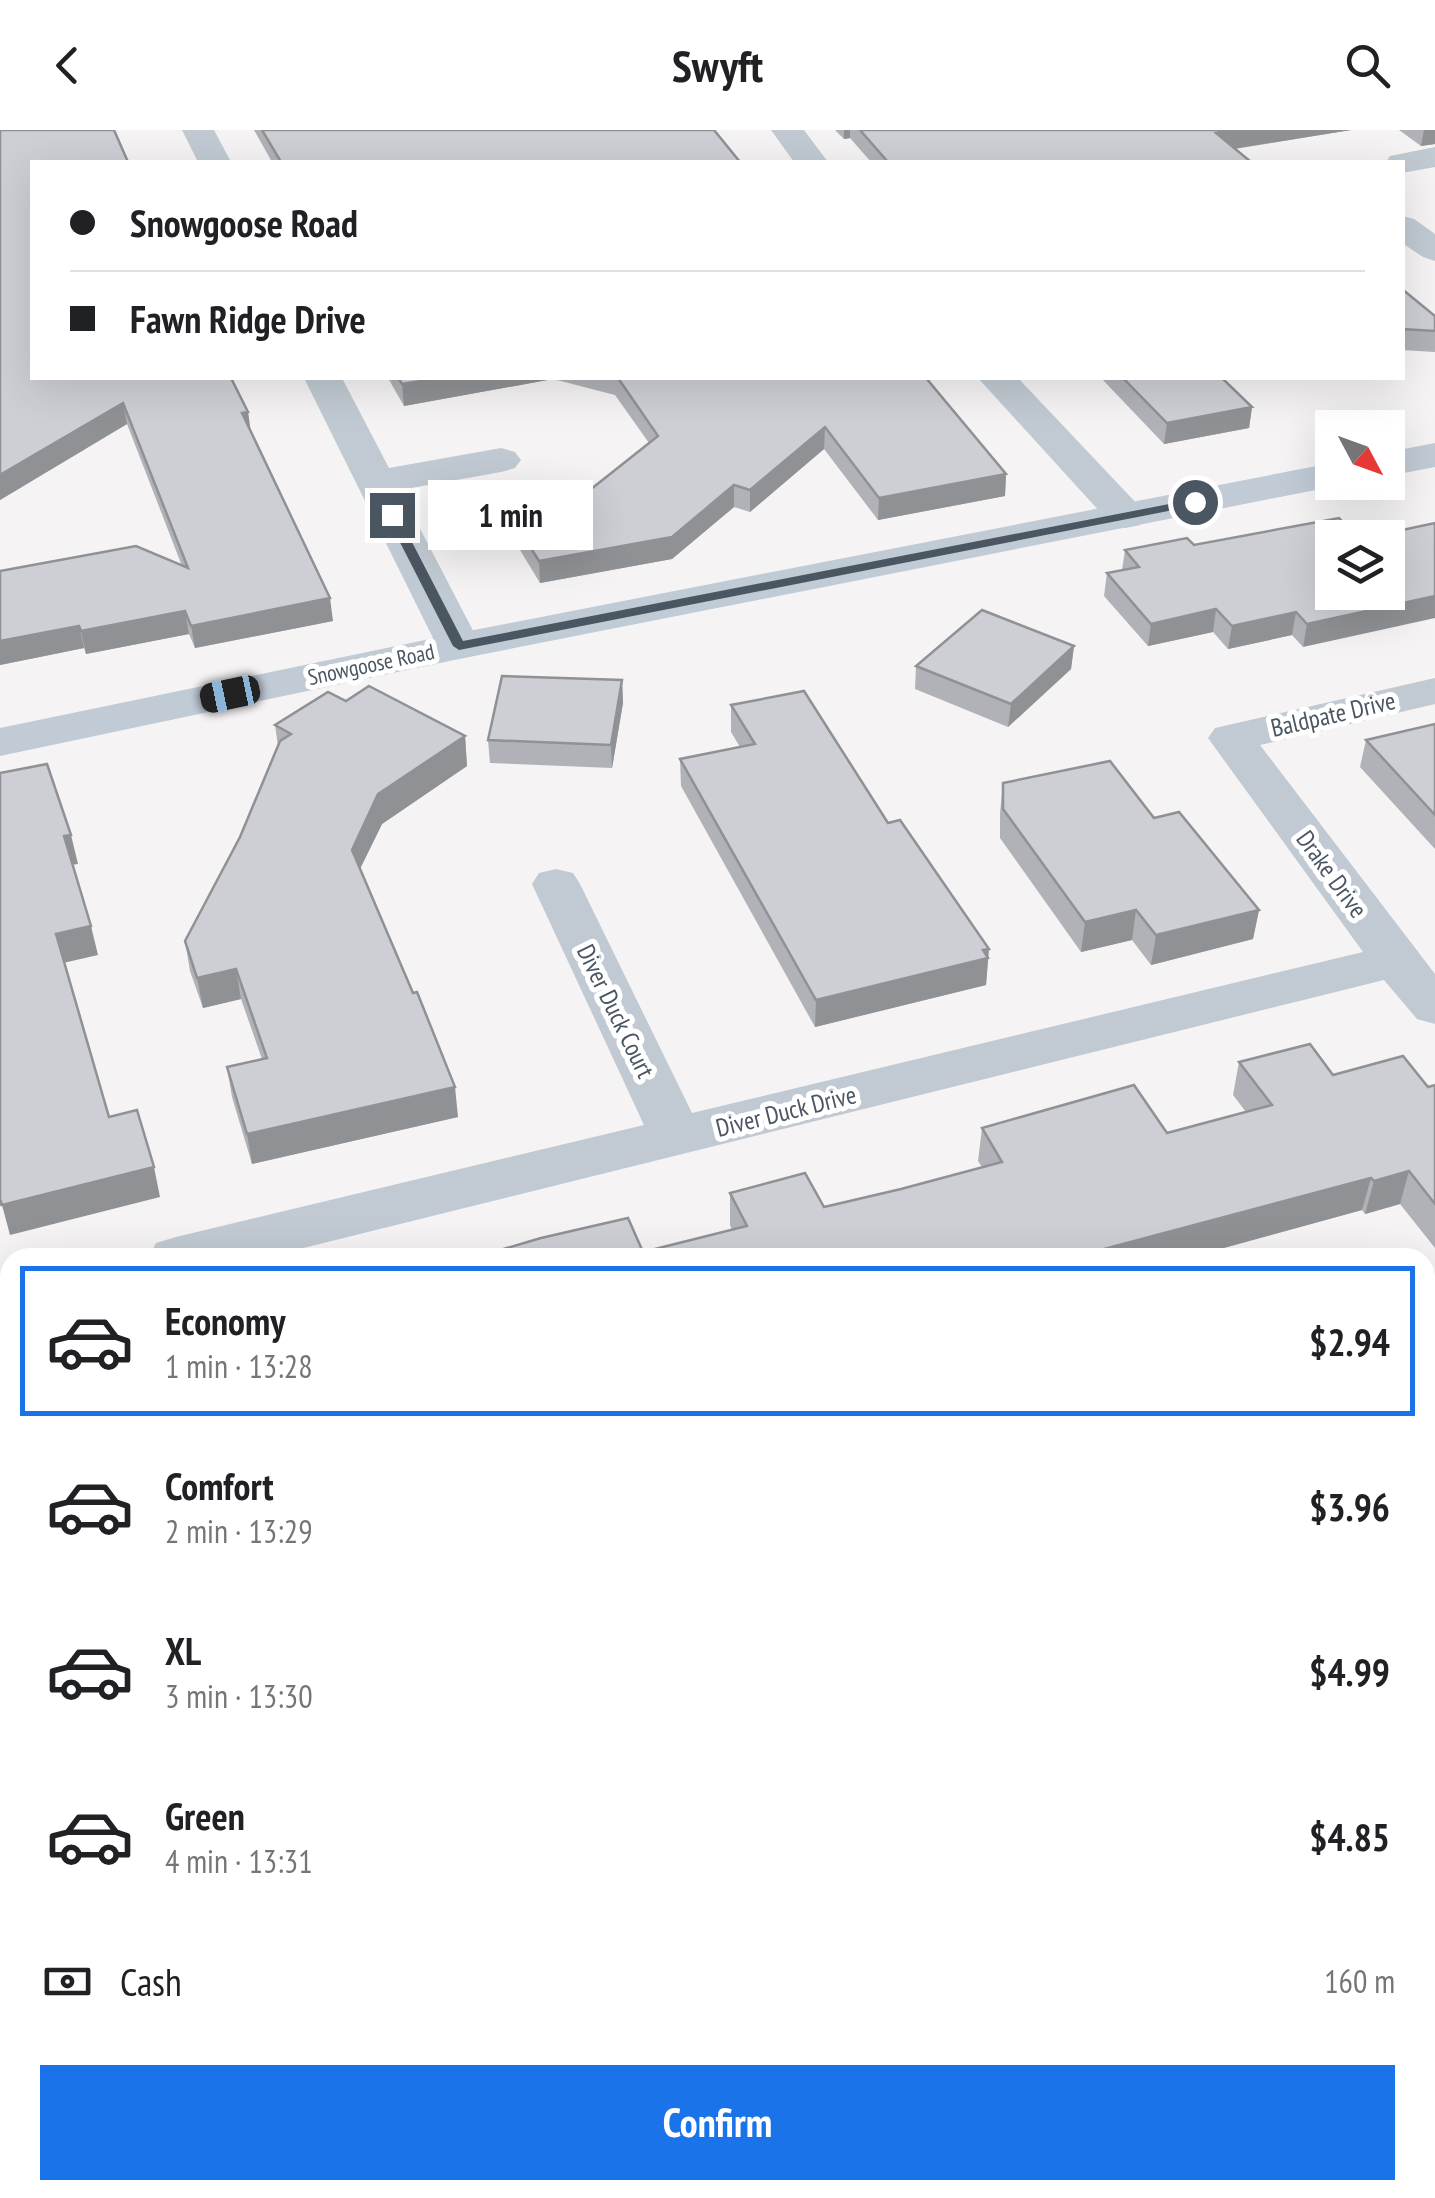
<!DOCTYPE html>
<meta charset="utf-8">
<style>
:root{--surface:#fff;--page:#f6f6f6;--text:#202124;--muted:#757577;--line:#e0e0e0;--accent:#1a73e8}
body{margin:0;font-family:"PT Sans Narrow",sans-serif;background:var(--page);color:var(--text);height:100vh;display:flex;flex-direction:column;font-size:38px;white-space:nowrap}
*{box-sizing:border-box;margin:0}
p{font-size:32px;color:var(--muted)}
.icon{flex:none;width:55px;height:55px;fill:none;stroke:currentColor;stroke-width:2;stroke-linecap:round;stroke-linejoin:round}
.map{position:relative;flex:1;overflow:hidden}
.details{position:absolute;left:0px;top:1118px;width:1435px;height:952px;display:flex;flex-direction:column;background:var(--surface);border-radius:30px 30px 0 0;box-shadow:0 10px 40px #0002}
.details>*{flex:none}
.top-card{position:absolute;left:30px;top:30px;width:1375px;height:220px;border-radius:0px;box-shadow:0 10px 40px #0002;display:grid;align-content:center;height:220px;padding:0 40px;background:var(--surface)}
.needle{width:65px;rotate:131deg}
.fabs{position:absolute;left:1315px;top:280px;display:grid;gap:20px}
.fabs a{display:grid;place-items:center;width:90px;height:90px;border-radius:0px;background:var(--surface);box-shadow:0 10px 40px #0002;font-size:50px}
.end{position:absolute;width:45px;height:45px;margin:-22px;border:12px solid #4a5661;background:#fff;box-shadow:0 0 0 5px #fff}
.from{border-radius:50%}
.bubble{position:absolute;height:70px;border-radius:0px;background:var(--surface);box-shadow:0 10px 40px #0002;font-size:32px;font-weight:600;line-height:70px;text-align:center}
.car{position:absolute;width:30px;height:60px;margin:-30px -15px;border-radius:12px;box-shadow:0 0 8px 2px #0007;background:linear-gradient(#222 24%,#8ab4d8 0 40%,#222 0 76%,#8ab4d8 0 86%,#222 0)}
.top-card b{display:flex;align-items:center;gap:35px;height:95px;font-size:38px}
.top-card b+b{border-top:2px solid var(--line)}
.top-card i{width:25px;height:25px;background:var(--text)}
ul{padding:18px 0 0;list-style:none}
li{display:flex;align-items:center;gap:30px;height:150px;margin:0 20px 15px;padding:0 20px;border:5px solid transparent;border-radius:0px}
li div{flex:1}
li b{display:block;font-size:38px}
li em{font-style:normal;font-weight:600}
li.selected{border-color:var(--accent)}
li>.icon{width:90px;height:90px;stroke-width:1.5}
.pay{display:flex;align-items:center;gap:25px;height:110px;padding:0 40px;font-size:38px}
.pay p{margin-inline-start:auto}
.button{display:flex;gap:20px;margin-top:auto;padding:20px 40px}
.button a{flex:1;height:115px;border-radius:0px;background:var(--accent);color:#fff;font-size:40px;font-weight:600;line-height:115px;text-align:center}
header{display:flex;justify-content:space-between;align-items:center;height:130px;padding:0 40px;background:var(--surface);font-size:45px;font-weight:600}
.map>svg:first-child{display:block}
</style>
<header><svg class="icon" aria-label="back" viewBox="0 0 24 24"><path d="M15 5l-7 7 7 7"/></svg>Swyft<svg class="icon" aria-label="search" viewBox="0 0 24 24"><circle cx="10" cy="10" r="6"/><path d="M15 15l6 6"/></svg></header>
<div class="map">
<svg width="1435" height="2068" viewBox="0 0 1435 2068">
<rect width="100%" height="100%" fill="#f5f3f3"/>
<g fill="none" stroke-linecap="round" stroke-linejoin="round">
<!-- street -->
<g fill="#c1cad2" fill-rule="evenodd">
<polygon points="182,0 214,0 231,32 198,32"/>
<polygon points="771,0 804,0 828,32 794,32"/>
<polygon points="1435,17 1435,37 1402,43 1402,32 1386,32 1390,26"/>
<polygon points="1402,86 1414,89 1435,104 1435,131 1423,127 1402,113"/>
<polygon points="304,248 342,248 389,338 501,318 515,322 521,330 515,338 501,342 400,360 481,516 474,525 459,529 444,525 437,516"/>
<polygon points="978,248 1018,248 1140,377 1146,386 1140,395 1126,398 1112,395"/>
<polygon points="1435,548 1435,574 1260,615 1435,844 1435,894 1417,889 1384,850 263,1128 148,1128 156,1113 176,1107 644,995 532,754 539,743 556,739 573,743 580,754 692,983 1363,822 1208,608 1215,598"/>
<polygon points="10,1145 10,1189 0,1191 0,1147"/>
<polygon points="1435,1458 1435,1513 1425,1516 1425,1461"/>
<polygon points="1425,1751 1435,1755 1435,1826 1425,1822"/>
<polygon points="10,1898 10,1970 0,1973 0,1901"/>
</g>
<!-- secondary -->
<g fill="#c1cbd6" fill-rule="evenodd">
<polygon points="1435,313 1435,337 1388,346 1388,322"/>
<polygon points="1332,333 1332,352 1346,354 459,529 0,626 0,598 459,503"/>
</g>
</g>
<!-- wall -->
<g fill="#b0b2b7">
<polygon points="0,0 32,32 248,282 250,300 333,491 195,518 189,504 86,524 84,518 0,535 0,441 182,436 127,294 0,370"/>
<polygon points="254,0 714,0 740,32 272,32"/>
<polygon points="835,0 1351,0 1235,19 1251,32 871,32 850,8 844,9"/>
<polygon points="1399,0 1435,0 1435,14 1421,16"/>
<polygon points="1402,159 1435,186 1435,222 1402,220"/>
<polygon points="388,248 926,248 1006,344 1005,366 878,390 824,319 750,382 734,377 672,429 540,453 509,402 507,380 581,367 649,313 615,265 553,249 404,276"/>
<polygon points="1101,248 1222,248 1252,277 1249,298 1164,314"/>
<polygon points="1339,388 1303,517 1292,505 1228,519 1213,502 1148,516 1104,466 1107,443 1122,440 1125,420 1194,415"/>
<polygon points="1074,516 1071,539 1008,597 915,559 916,536"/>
<polygon points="622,550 623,573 612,638 490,633 488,610"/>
<polygon points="346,571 465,606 467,636 382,694 360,739 458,987 252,1034 232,967 227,937 262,929 241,869 203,878 190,841 185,811 240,707 278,616 275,595"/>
<polygon points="731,575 888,693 988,828 986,855 815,897 681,656 680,629 740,617 731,602"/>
<polygon points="1435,594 1435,719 1360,637 1366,610"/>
<polygon points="1003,653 1259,780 1253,809 1151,835 1132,810 1081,822 1000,708 1000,683"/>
<polygon points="1239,932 1428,957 1435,955 1435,1118 1400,1074 1365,1084 1362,1080 1187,1128 473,1128 643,1122 732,1100 730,1095 730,1063 824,1077 901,1059 982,1037 978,1031 982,998 1167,1003 1246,982 1233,965"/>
<polygon points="280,2060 919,2060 896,2068 686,2068 685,2065 678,2068 83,2068 267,2064"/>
<polygon points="1216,2060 1425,2060 1435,2068 1214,2068"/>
</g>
<!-- shaded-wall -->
<g fill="#909195">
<polygon points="844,0 850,0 850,8 844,9"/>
<polygon points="1232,0 1351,0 1213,22 1216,3"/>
<polygon points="1424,0 1435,0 1435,14 1421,16"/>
<polygon points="440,248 553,248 553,249 404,276 402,254"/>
<polygon points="123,273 127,294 0,370 0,345"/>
<polygon points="1252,277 1249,298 1164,314 1167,293"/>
<polygon points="248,282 251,303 242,283"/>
<polygon points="825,297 824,319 750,382 750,360"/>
<polygon points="1006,344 1005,366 878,390 879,368"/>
<polygon points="734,355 734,377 672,429 540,453 539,431"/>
<polygon points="1435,466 1435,488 1303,517 1307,494"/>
<polygon points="330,468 333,491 195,518 191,496"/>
<polygon points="1216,479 1213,502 1148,516 1151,494"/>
<polygon points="185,481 189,504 86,524 81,501"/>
<polygon points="1296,482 1292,505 1228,519 1232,496"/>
<polygon points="79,496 84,518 0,535 0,511"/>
<polygon points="1074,516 1071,539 1008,597 1011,574"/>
<polygon points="622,550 623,573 612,638 611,615"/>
<polygon points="465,606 467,636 382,694 355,749 352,720 378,664"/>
<polygon points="71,705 78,734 71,735 64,706"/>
<polygon points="1136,780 1132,810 1081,822 1085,792"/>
<polygon points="1259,780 1253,809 1151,835 1156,805"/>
<polygon points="91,796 98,825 63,833 56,804"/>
<polygon points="989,819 986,855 815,897 816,870"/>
<polygon points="236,839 241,869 203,878 197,848"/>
<polygon points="455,957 458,987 252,1034 247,1004"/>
<polygon points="154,1037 160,1067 10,1105 2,1075 0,1076 0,1066"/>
<polygon points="1409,1041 1400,1074 1365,1084 1374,1051"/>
<polygon points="1371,1048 1362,1080 1187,1128 1103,1128 1104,1119"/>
<polygon points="1435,1268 1435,1297 1425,1300 1425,1271"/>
<polygon points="10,1465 10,1500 5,1501 0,1487 0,1468"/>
<polygon points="620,2060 685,2060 685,2065 678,2068 598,2068"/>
<polygon points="842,2060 919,2060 896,2068 819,2068"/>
</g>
<!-- building -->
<g fill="#cdcfd5" stroke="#909195" stroke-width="2.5">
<polygon points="0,0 114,0 128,32 32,32 32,248 231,248 248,282 242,283 330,468 191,496 185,481 81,501 79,496 0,511 0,441 136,416 188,438 123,273 0,345"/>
<polygon points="262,0 714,0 740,32 281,32"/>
<polygon points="860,0 1232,0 1216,3 1251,32 888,32"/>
<polygon points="1402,159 1435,186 1435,201 1402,199"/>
<polygon points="398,248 440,248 402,254"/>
<polygon points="618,248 926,248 1006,344 879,368 825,297 750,360 734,355 672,407 539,431 507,380 581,367 658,306"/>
<polygon points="1123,248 1222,248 1252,277 1167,293"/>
<polygon points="1339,388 1358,408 1332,408 1332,462 1388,462 1388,408 1365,408 1435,393 1435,466 1307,494 1296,482 1232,496 1216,479 1151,494 1107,443 1139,437 1125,420 1187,408 1194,415"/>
<polygon points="982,480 1074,516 1011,574 916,536"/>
<polygon points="502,546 622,550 611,615 488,610"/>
<polygon points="369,556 465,606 378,664 352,720 413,863 417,862 455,957 247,1004 227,937 267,928 236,839 197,848 185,811 240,707 280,611 291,604 275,595 328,562 346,571"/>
<polygon points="804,561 888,693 900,690 989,819 983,820 988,828 816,870 680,629 755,614 731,575"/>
<polygon points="1435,594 1435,685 1366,610"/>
<polygon points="1110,631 1154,688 1179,682 1259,780 1156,805 1136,780 1085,792 1003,679 1003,653"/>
<polygon points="47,634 71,705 64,706 91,796 56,804 109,987 137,980 154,1037 2,1075 0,1069 0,643"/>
<polygon points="1310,914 1333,945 1403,926 1428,957 1435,955 1435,1074 1409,1041 1374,1051 1371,1048 1104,1119 1109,1126 1103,1128 473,1128 541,1108 628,1088 643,1122 747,1096 730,1063 805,1043 824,1077 901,1059 1002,1032 982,998 1134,955 1167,1003 1272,975 1239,932"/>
<polygon points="1435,1194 1435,1268 1425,1271 1425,1197"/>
<polygon points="10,1245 10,1465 0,1468 0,1289 9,1286 0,1247"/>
<polygon points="10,1586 10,1678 0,1625 0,1589"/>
<polygon points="1425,1975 1435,1984 1435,2068 1243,2068 1234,2060 1425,2060"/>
<polygon points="107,2060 265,2060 266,2065 280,2060 620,2060 598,2068 83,2068"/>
<polygon points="693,2060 842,2060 819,2068 696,2068"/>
</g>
<!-- route -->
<polygon fill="#4a5661" points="1195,369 1199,375 459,520 453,516 386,385 392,381 398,385 463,511"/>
<g text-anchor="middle" stroke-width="10" stroke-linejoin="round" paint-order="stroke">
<!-- far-street labels -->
<g font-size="22" fill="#4a5661" stroke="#fff">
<text transform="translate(371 534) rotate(-12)" y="8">Snowgoose Road</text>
</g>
<!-- street labels -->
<g font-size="25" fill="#4a5661" stroke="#fff">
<text transform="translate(1333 584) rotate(-13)" y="9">Baldpate Drive</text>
<text transform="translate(1332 744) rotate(54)" y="9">Drake Drive</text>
<text transform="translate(616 881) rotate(64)" y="9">Diver Duck Court</text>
<text transform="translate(786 981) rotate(-14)" y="9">Diver Duck Drive</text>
</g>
</g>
</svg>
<div class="fabs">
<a><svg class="needle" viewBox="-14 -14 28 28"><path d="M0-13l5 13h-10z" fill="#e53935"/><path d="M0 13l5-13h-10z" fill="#757577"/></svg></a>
<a><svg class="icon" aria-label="layers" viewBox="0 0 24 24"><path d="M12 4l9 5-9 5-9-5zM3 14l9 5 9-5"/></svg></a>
</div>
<i class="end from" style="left:1195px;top:372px"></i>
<i class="end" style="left:392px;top:385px"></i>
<div class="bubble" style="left:428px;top:350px;width:165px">1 min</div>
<i class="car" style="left:230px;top:564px;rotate:258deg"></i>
<div class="top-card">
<b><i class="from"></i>Snowgoose Road</b>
<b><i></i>Fawn Ridge Drive</b>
</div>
<section class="details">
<ul>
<li class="selected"><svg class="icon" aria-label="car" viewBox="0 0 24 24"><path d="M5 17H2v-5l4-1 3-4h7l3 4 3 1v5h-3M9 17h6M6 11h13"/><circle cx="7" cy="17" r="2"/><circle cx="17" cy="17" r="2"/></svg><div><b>Economy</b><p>1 min · 13:28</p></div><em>$2.94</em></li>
<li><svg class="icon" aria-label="car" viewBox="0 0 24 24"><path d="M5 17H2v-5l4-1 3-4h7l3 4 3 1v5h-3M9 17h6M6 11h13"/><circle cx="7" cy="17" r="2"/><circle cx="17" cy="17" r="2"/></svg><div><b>Comfort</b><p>2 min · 13:29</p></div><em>$3.96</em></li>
<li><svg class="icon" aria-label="car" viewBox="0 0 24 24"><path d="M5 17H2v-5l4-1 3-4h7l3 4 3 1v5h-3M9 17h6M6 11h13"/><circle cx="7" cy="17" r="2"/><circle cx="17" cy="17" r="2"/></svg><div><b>XL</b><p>3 min · 13:30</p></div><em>$4.99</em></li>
<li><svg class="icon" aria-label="car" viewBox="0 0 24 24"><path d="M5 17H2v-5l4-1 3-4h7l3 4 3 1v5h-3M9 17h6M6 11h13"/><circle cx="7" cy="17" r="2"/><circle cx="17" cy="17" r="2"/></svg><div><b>Green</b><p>4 min · 13:31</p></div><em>$4.85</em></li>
</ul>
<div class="pay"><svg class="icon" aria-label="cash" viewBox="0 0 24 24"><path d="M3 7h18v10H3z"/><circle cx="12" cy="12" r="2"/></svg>Cash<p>160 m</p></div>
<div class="button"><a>Confirm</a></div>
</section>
</div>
